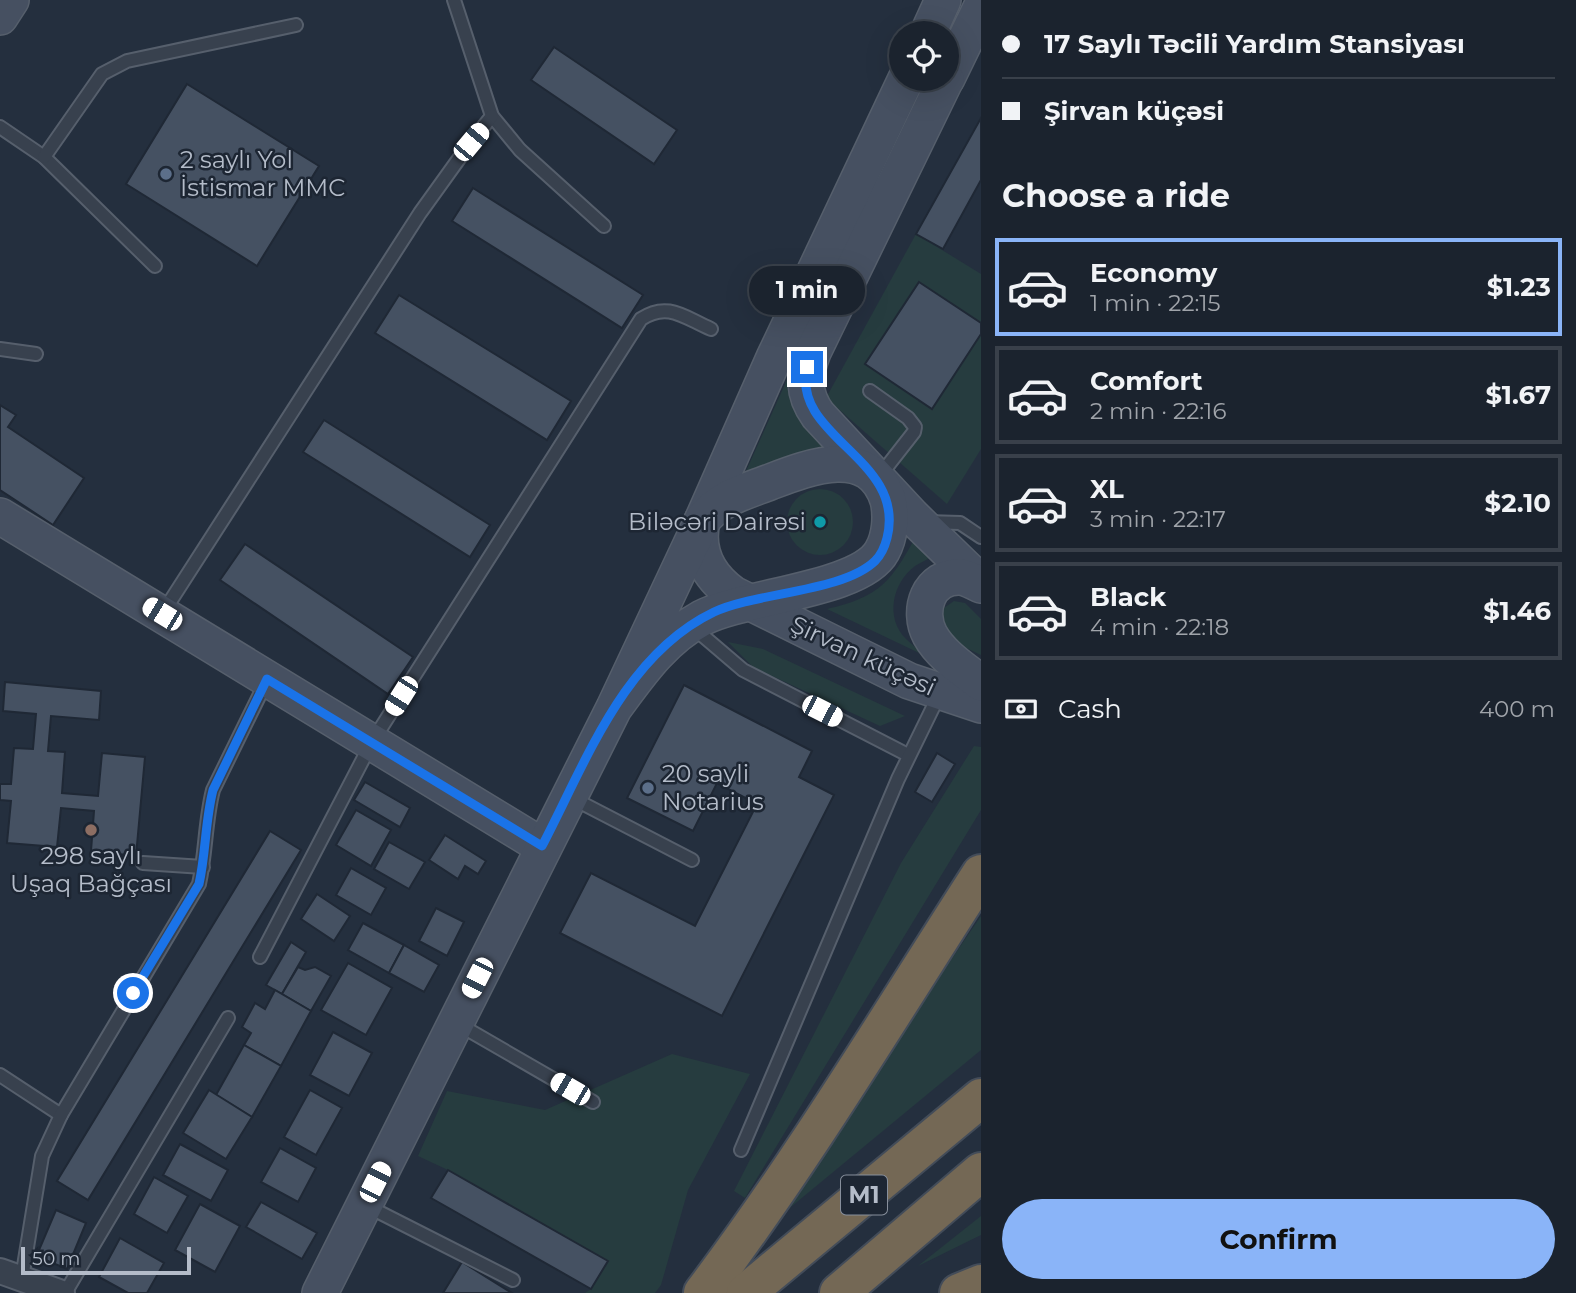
<!DOCTYPE html>
<meta charset="utf-8">
<style>
:root{--surface:#1b232e;--page:#282f3a;--text:#f1f3f6;--muted:#a0a4aa;--line:#39404a;--accent:#8ab4f8}
body{margin:0;font-family:Montserrat,sans-serif;background:var(--page);color:var(--text);height:100vh;display:flex;flex-direction:column;font-size:26px;white-space:nowrap}
*{box-sizing:border-box;margin:0}
p{font-size:23px;color:var(--muted)}
.icon{flex:none;width:38px;height:38px;fill:none;stroke:currentColor;stroke-width:2;stroke-linecap:round;stroke-linejoin:round}
.map{position:relative;flex:1;overflow:hidden}
.sheet{display:flex;flex-direction:column;background:var(--surface);width:595px}
.sheet>*{flex:none}
.banner{display:grid;align-content:center;height:154px;padding:0 21px;background:var(--surface)}
.controls{position:absolute;left:889px;top:21px;display:grid;gap:14px}
.controls a{display:grid;place-items:center;width:70px;height:70px;border-radius:50%;background:var(--surface);box-shadow:0 7px 28px #0002,0 0 0 2px var(--line);font-size:35px}
.scale{position:absolute;left:21px;bottom:18px;width:170px;box-sizing:border-box;padding-left:7px;border:4px solid #b4bcc9;border-top:0;font-size:19px;line-height:24px;white-space:nowrap;color:#b4bcc9;-webkit-text-stroke:5px #1d2633;paint-order:stroke}
.end{position:absolute;width:32px;height:32px;margin:-16px;border:9px solid #1a73e8;background:#fff;box-shadow:0 0 0 4px #fff}
.from{border-radius:50%}
.bubble{position:absolute;height:49px;border-radius:24px;background:var(--surface);box-shadow:0 7px 28px #0002,0 0 0 2px var(--line);font-size:23px;font-weight:700;line-height:49px;text-align:center}
.car{position:absolute;width:21px;height:42px;margin:-21px -10px;border-radius:9px;box-shadow:0 0 5px 2px #0007;background:linear-gradient(#fff 24%,#345 0 40%,#fff 0 76%,#345 0 86%,#fff 0)}
.banner b{display:flex;align-items:center;gap:24px;height:66px;font-size:26px}
.banner b+b{border-top:2px solid var(--line)}
.banner i{width:18px;height:18px;background:var(--text)}
ul{padding:0;list-style:none}
li{display:flex;align-items:center;gap:21px;height:98px;margin:0 14px 10px;padding:0 7px;border:4px solid var(--line);border-radius:0px}
li div{flex:1}
li b{display:block;font-size:26px}
li em{font-style:normal;font-weight:700}
li.active{border-color:var(--accent)}
li>.icon{width:63px;height:63px;stroke-width:1.5}
h2{padding:0 21px;font-size:32px;line-height:84px}
.pay{display:flex;align-items:center;gap:18px;height:77px;padding:0 21px;font-size:26px}
.pay p{margin-inline-start:auto}
.cta{display:flex;gap:14px;margin-top:auto;padding:14px 21px}
.cta a{flex:1;height:80px;border-radius:42px;background:var(--accent);color:#111;font-size:28px;font-weight:700;line-height:80px;text-align:center}
main{display:flex;flex:1;min-height:0}
.map>svg:first-child{display:block}
</style>
<main>
<div class="map">
<svg width="981" height="1293" viewBox="0 0 981 1293">
<rect width="100%" height="100%" fill="#242f3e"/>
<!-- green -->
<g fill="#263c3f">
<polygon points="916,234 981,274 981,449 947,504 826,398"/>
<path d="M790,373C788,416 807,426 834,455L743,478Z"/>
<circle cx="820" cy="522" r="33"/>
<path d="M917,534L935,555C929,559 921,562 915,566C892,583 885,618 906,639C915,648 928,655 938,662L827,609C880,597 892,581 917,534Z"/>
<polygon points="954,601 965,603 981,619 981,655 949,640 941,633 941,610"/>
<polygon points="728,642 763,649 905,716 880,726 753,667"/>
<polygon points="974,746 981,747 981,810 745,1198 734,1191 901,863"/>
<polygon points="981,916 981,1050 769,1225"/>
<polygon points="672,1054 750,1074 688,1190 661,1285 655,1293 585,1293 591,1289 607,1260 448,1170 418,1156 447,1091 545,1110"/>
<polygon points="981,1216 981,1235 918,1266"/>
</g>
<!-- building -->
<g fill="#455162" stroke="#1f2835" stroke-width="2">
<polygon points="554,47 677,130 654,164 531,80"/>
<polygon points="187,84 319,166 257,266 126,184"/>
<polygon points="981,118 981,180 943,249 916,234"/>
<polygon points="473,188 643,295 622,328 452,221"/>
<polygon points="919,282 981,323 981,334 932,409 865,364"/>
<polygon points="399,295 571,401 547,440 375,333"/>
<polygon points="0,405 16,415 8,427 84,478 53,525 0,490"/>
<polygon points="324,420 490,525 470,557 303,452"/>
<polygon points="245,544 413,657 388,694 220,580"/>
<polygon points="5,682 101,691 99,720 51,716 48,751 65,752 62,793 98,796 102,753 145,757 136,856 91,851 94,811 61,808 57,847 7,843 11,801 0,800 0,784 11,784 14,748 33,749 36,714 3,711"/>
<polygon points="684,685 812,751 799,777 834,795 722,1016 560,933 591,873 695,926 757,804 717,783 693,831 627,798"/>
<polygon points="937,753 955,764 932,802 915,792"/>
<polygon points="365,782 410,808 400,827 354,800"/>
<polygon points="356,810 391,830 371,866 336,845"/>
<polygon points="270,831 301,850 88,1200 57,1181"/>
<polygon points="445,835 486,861 478,874 465,866 458,879 429,860"/>
<polygon points="389,842 425,862 409,889 374,869"/>
<polygon points="351,868 386,888 371,915 336,895"/>
<polygon points="317,894 350,916 334,941 301,919"/>
<polygon points="436,908 464,922 447,956 419,941"/>
<polygon points="363,923 404,945 389,973 348,950"/>
<polygon points="291,942 306,952 282,994 266,985"/>
<polygon points="404,945 439,965 424,992 389,973"/>
<polygon points="348,963 392,988 366,1035 321,1010"/>
<polygon points="298,967 305,970 315,967 331,976 311,1011 282,994"/>
<polygon points="275,990 311,1011 281,1066 244,1045 251,1033 242,1027 255,1003 265,1009"/>
<polygon points="333,1032 372,1053 349,1096 310,1075"/>
<polygon points="244,1045 281,1066 252,1117 216,1095"/>
<polygon points="209,1090 252,1117 226,1159 183,1133"/>
<polygon points="310,1090 342,1108 316,1155 284,1137"/>
<polygon points="180,1144 228,1170 211,1201 163,1175"/>
<polygon points="280,1148 316,1168 298,1202 261,1182"/>
<polygon points="448,1170 608,1261 591,1289 431,1198"/>
<polygon points="154,1177 188,1196 167,1233 134,1214"/>
<polygon points="261,1202 317,1233 302,1259 246,1227"/>
<polygon points="200,1204 240,1226 215,1272 175,1250"/>
<polygon points="56,1210 86,1223 67,1269 43,1259 39,1250"/>
<polygon points="120,1238 164,1263 147,1293 128,1293 99,1277"/>
<polygon points="462,1262 512,1293 443,1293"/>
</g>
<g fill="none" stroke-linecap="round" stroke-linejoin="round">
<defs>
<g id="lane">
<polyline points="454,0 492,116 520,150 604,226"/>
<polyline points="0,127 44,157 155,266"/>
<polyline points="44,157 102,74 127,61 296,25"/>
<polyline points="0,349 36,354"/>
<polyline points="870,391 908,418 915,427 914,432 878,478"/>
<polyline points="926,522 960,523 981,537"/>
<polyline points="164,611 420,213 471,142 492,116"/>
<polyline points="689,631 702,635 743,670 908,755"/>
<polyline points="572,798 692,860"/>
<polyline points="143,863 203,867"/>
<path d="M260,957L372,742L641,319C668,301 685,318 711,329"/>
<polyline points="458,1024 593,1102"/>
<polyline points="0,1075 61,1115"/>
<polyline points="741,1150 898,779 940,693"/>
<polyline points="367,1206 513,1280"/>
<path d="M22,1278L42,1156L61,1115L199,884C206,853 205,821 213,790L267,680"/>
<polyline points="65,1293 228,1018"/>
</g>
<polyline id="street" points="0,1271 62,1293"/>
<g id="secondary">
<polyline points="0,17 11,0"/>
<polyline points="928,33 943,0"/>
<polyline points="947,78 981,8"/>
<path d="M906,79L774,358L702,521C695,552 708,576 733,594L909,681L981,705"/>
<path d="M946,79L813,352C804,375 802,393 818,415L912,516L981,583"/>
<polyline points="0,516 542,846"/>
<path d="M981,585C975,582 967,578 961,577C928,575 917,611 930,635C941,655 963,669 981,683"/>
<path d="M320,1293L614,708L702,521C719,498 744,492 770,482C809,467 870,443 888,500C892,516 890,537 882,551C861,590 744,596 702,618C662,640 640,673 614,708"/>
</g>
<g id="highway">
<path d="M703,1293C804,1159 890,1015 981,874"/>
<polyline points="746,1293 981,1098"/>
<polyline points="839,1293 981,1172"/>
<polyline points="959,1293 981,1284"/>
</g>
</defs>
<!-- lane casing -->
<use href="#lane" stroke="#565f6c" stroke-width="16"/>
<!-- street casing -->
<use href="#street" stroke="#565f6c" stroke-width="28"/>
<!-- secondary casing -->
<use href="#secondary" stroke="#565f6c" stroke-width="38"/>
<!-- highway casing -->
<use href="#highway" stroke="#434c59" stroke-width="42"/>
<!-- lane -->
<use href="#lane" stroke="#38414e" stroke-width="12"/>
<!-- street -->
<use href="#street" stroke="#38414e" stroke-width="24"/>
<!-- secondary -->
<use href="#secondary" stroke="#465061" stroke-width="35"/>
<!-- highway -->
<use href="#highway" stroke="#746855" stroke-width="38"/>
</g>
<g fill="none" stroke-linecap="round" stroke-linejoin="round">
<!-- route -->
<path stroke="#1a73e8" stroke-width="9" d="M133,993L199,884C206,853 205,821 213,790L267,679L542,846C586,762 624,655 714,612C757,592 843,592 875,561C881,555 885,546 887,538C907,458 791,438 807,367"/>
</g>
<!-- markers -->
<g fill="#5c6f8a" stroke="#1d2633" stroke-width="2.5">
<circle cx="166" cy="174" r="7"/>
<circle cx="648" cy="788" r="7"/>
</g>
<circle fill="#0f9aa8" stroke="#1d2633" stroke-width="2.5" cx="820" cy="522" r="7"/>
<circle fill="#8d6e63" stroke="#1d2633" stroke-width="2.5" cx="91" cy="830" r="7"/>
<g text-anchor="middle" stroke-width="5" stroke-linejoin="round" paint-order="stroke">
<!-- shield labels -->
<rect fill="#1d2633" stroke="#878f9c" stroke-width="2" x="841" y="1175.5" width="46" height="39" rx="5"/>
<g font-size="23" font-weight="bold" fill="#b4bcc9">
<text x="864" y="1203">M1</text>
</g>
<!-- poi labels -->
<g font-size="24" fill="#b4bcc9" stroke="#1d2633" text-anchor="start">
<text x="180" y="168">2 saylı Yol<tspan x="180" dy="28">İstismar MMC</tspan></text>
<text x="806" y="530" text-anchor="end">Biləcəri Dairəsi</text>
<text x="662" y="782">20 sayli<tspan x="662" dy="28">Notarius</tspan></text>
<text x="91" y="864" text-anchor="middle">298 saylı<tspan x="91" dy="28">Uşaq Bağçası</tspan></text>
</g>
<!-- street labels -->
<g font-size="24" fill="#b4bcc9" stroke="#1d2633">
<text transform="translate(863 656) rotate(25)" y="8">Şirvan küçəsi</text>
</g>
</g>
</svg>
<div class="controls">
<a><svg class="icon" aria-label="locate" viewBox="0 0 24 24"><circle cx="12" cy="12" r="6"/><path d="M12 2v4M12 18v4M2 12h4M18 12h4"/></svg></a>
</div>
<div class="scale">50 m</div>
<i class="end from" style="left:133px;top:993px"></i>
<i class="end" style="left:807px;top:367px"></i>
<div class="bubble" style="left:749px;top:266px;width:116px">1 min</div>
<i class="car" style="left:471px;top:142px;rotate:40deg"></i>
<i class="car" style="left:162px;top:614px;rotate:301deg"></i>
<i class="car" style="left:401px;top:696px;rotate:212deg"></i>
<i class="car" style="left:822px;top:711px;rotate:117deg"></i>
<i class="car" style="left:477px;top:978px;rotate:207deg"></i>
<i class="car" style="left:570px;top:1089px;rotate:300deg"></i>
<i class="car" style="left:375px;top:1182px;rotate:27deg"></i>
</div>
<section class="sheet">
<div class="banner">
<b><i class="from"></i>17 Saylı Təcili Yardım Stansiyası</b>
<b><i></i>Şirvan küçəsi</b>
</div>
<h2>Choose a ride</h2>
<ul>
<li class="active"><svg class="icon" aria-label="car" viewBox="0 0 24 24"><path d="M5 17H2v-5l4-1 3-4h7l3 4 3 1v5h-3M9 17h6M6 11h13"/><circle cx="7" cy="17" r="2"/><circle cx="17" cy="17" r="2"/></svg><div><b>Economy</b><p>1 min · 22:15</p></div><em>$1.23</em></li>
<li><svg class="icon" aria-label="car" viewBox="0 0 24 24"><path d="M5 17H2v-5l4-1 3-4h7l3 4 3 1v5h-3M9 17h6M6 11h13"/><circle cx="7" cy="17" r="2"/><circle cx="17" cy="17" r="2"/></svg><div><b>Comfort</b><p>2 min · 22:16</p></div><em>$1.67</em></li>
<li><svg class="icon" aria-label="car" viewBox="0 0 24 24"><path d="M5 17H2v-5l4-1 3-4h7l3 4 3 1v5h-3M9 17h6M6 11h13"/><circle cx="7" cy="17" r="2"/><circle cx="17" cy="17" r="2"/></svg><div><b>XL</b><p>3 min · 22:17</p></div><em>$2.10</em></li>
<li><svg class="icon" aria-label="car" viewBox="0 0 24 24"><path d="M5 17H2v-5l4-1 3-4h7l3 4 3 1v5h-3M9 17h6M6 11h13"/><circle cx="7" cy="17" r="2"/><circle cx="17" cy="17" r="2"/></svg><div><b>Black</b><p>4 min · 22:18</p></div><em>$1.46</em></li>
</ul>
<div class="pay"><svg class="icon" aria-label="cash" viewBox="0 0 24 24"><path d="M3 7h18v10H3z"/><circle cx="12" cy="12" r="2"/></svg>Cash<p>400 m</p></div>
<div class="cta"><a>Confirm</a></div>
</section>
</main>
